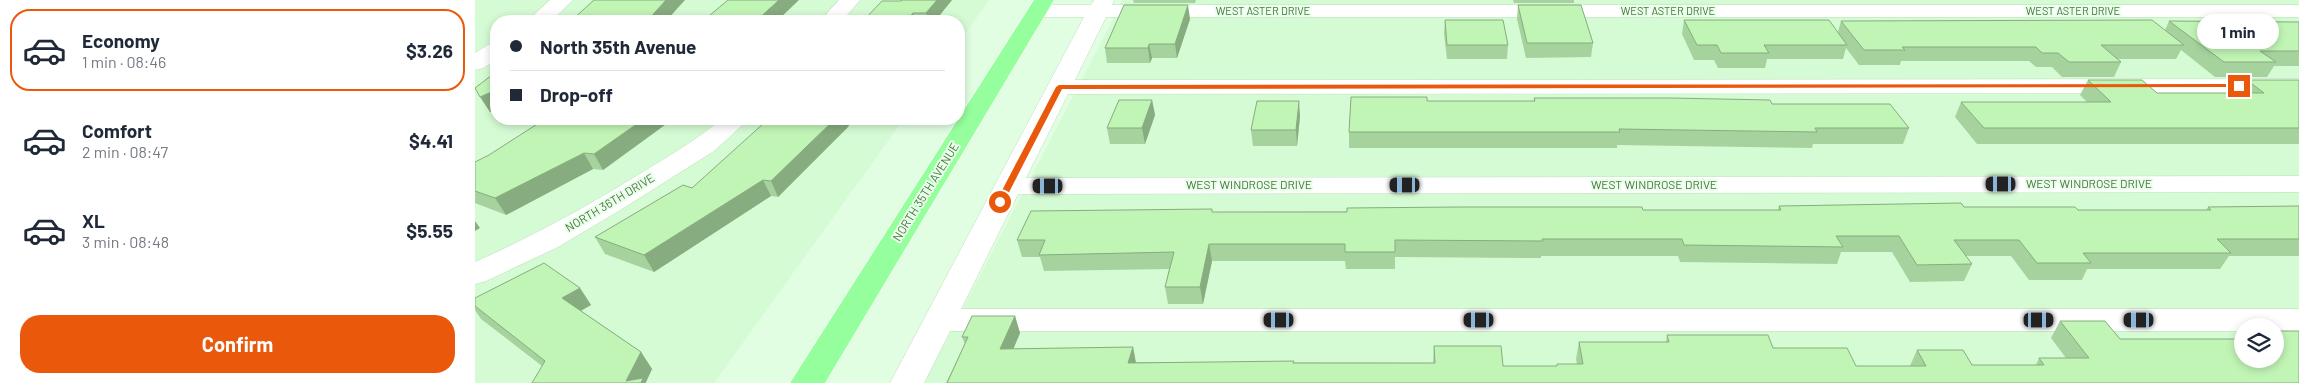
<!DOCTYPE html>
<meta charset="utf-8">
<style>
:root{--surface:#fff;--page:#f2f2f3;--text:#1f2937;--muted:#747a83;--line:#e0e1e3;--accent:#ea580c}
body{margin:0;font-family:Barlow,sans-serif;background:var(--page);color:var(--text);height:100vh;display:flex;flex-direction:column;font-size:19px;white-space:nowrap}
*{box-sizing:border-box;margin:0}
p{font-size:16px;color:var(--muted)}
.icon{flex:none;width:28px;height:28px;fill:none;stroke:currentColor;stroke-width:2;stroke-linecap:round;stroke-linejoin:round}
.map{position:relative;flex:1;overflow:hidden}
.drawer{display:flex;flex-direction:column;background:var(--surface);width:475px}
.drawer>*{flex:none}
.guide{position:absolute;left:15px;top:15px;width:475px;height:110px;border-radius:20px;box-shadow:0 2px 8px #0003;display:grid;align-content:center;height:110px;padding:0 20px;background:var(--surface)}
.buttons{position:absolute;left:1759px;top:318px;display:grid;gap:10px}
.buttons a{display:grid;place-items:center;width:50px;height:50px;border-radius:50%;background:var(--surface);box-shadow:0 2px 8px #0003;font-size:25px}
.end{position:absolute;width:22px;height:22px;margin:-11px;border:6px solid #ea580c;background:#fff;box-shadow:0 0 0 2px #fff}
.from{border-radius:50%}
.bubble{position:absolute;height:35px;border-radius:18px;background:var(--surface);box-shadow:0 2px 8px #0003;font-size:16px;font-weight:700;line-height:35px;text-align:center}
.car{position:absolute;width:15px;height:30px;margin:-15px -8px;border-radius:6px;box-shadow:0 0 4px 1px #0007;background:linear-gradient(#222 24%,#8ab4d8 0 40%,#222 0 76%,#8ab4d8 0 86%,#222 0)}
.guide b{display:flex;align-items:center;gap:18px;height:48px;font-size:19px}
.guide b+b{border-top:1px solid var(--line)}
.guide i{width:12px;height:12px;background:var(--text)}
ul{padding:9px 0 0;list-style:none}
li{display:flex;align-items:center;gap:15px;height:82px;margin:0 10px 8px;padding:0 10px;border:2px solid transparent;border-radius:20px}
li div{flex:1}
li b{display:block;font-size:19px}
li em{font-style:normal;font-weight:700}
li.selected{border-color:var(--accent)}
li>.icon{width:45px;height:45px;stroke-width:1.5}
.cta{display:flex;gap:10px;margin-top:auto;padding:10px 20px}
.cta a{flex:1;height:58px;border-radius:20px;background:var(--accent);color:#fff;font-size:20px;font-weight:700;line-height:58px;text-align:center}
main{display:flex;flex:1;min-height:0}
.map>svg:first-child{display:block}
</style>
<main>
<section class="drawer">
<ul>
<li class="selected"><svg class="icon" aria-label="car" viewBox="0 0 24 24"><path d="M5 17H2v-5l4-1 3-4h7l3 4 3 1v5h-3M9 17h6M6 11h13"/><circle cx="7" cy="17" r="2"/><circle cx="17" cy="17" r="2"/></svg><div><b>Economy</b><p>1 min · 08:46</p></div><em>$3.26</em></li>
<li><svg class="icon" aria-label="car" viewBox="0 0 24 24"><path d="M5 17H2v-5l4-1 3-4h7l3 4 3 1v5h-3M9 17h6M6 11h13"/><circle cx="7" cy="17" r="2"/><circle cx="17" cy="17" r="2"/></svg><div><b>Comfort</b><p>2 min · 08:47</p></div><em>$4.41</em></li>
<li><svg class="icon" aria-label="car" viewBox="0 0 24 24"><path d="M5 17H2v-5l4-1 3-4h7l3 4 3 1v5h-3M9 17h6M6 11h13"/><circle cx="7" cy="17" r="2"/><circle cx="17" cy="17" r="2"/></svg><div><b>XL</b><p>3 min · 08:48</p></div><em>$5.55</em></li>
</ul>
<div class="cta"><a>Confirm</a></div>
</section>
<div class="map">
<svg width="1824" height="383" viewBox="0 0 1824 383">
<rect width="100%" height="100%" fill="#e1fee2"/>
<!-- residential -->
<g fill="#d5fbd4" fill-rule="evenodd">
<polygon points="0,0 514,0 484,43 484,21 21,21 21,119 429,119 239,383 0,383"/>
<path d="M647,0H1824V383H449L632,31ZM1768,326H1800V359H1768Z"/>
</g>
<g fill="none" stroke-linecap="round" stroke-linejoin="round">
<defs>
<g id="minor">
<polygon points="75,0 98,0 76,21 52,21"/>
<polygon points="364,0 385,0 367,21 345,21"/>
<polygon points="619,0 639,0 637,5 1824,5 1824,17 631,17 600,80 1824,79 1824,93 593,94 551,178 1824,176 1824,192 543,194 486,309 1824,309 1824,331 1800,331 1800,326 1768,326 1768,331 475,331 449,383 415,383 609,17 562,17 555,15 551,11 555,7 562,5 616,5"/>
<polygon points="21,43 21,60 8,68 0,70 0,53 13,45"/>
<path d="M247,119H274L239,151L142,212L83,247L11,281L0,284V262C56,237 106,210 158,178C189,159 219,142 247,119Z"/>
</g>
<polygon id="major" points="559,0 579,0 350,383 315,383"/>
</defs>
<!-- minor casing -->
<use href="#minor" stroke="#bde0b9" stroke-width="1"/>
<!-- major casing -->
<use href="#major" stroke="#fff" stroke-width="1"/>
<!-- minor -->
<use href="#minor" fill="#fff" fill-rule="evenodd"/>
<!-- major -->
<use href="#major" fill="#96ff9d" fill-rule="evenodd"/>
</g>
<!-- wall -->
<g fill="#a6d39d">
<polygon points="427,0 477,0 460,21 388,21"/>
<polygon points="658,0 721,0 720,3 659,3"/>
<polygon points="1038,0 1099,0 1099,3 1039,3"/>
<polygon points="1043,5 1118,43 1116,57 1051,58 1042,19"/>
<polygon points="715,19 702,58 677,58 675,63 632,63 630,48"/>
<polygon points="970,20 1033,45 1032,59 972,59 969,34"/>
<polygon points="1209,20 1363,32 1366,21 1690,30 1694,21 1824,22 1824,66 1799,66 1792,77 1740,77 1706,50 1701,59 1643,59 1646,62 1639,77 1587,77 1577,67 1561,67 1554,61 1426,61 1425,65 1384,65 1371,48 1368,59 1292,59 1290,68 1243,68 1239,60 1219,60 1207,34"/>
<polygon points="1613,80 1682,93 1764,93 1772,80 1824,80 1824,144 1502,144 1480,117 1486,102 1612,102 1605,95"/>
<polygon points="1059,98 1297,104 1434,128 1428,144 1338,144 1337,148 1142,145 1142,148 874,148 874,132 952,101 1059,101"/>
<polygon points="677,100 680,115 670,144 635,144 632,128"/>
<polygon points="825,116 822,146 778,146 776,130"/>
<polygon points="198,119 128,170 118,169 31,215 0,203 0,162 14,155"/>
<polygon points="301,119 379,119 372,128 303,197 296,196 179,272 130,254 120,237 217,188 297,123"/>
<polygon points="1304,206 1489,207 1603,210 1731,210 1733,207 1824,206 1824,256 1754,256 1745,269 1612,269 1607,280 1554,280 1536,256 1491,256 1497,264 1489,281 1435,282 1417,252 1366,252 1362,264 1205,262 1203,256 1066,256 1066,258 920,257 920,269 871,269 870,261 737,261 728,304 693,304 690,287 694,269 569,271 565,257 547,257 542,240 737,212 1303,210"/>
<polygon points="105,288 116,305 106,311 166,352 177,369 171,382 67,366 6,319 0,310 0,298"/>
<polygon points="540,316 545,333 538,349 658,347 661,362 958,363 959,346 1028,366 1082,366 1082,364 1102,364 1101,359 1104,342 1191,342 1192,335 1298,348 1381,366 1435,366 1442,350 1497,365 1561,365 1564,358 1591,358 1576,338 1585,321 1645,339 1824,383 471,383 490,344 487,337"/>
</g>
<!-- shaded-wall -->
<g fill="#87ac7f">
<polygon points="191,0 210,0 191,21 172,21"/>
<polygon points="304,0 324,0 302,21 281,21"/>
<polygon points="462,0 477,0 460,21 454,21 451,13"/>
<polygon points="713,5 715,19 702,58 700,44"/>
<polygon points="438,13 440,21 431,21"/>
<polygon points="674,44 677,58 675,63 673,48"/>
<polygon points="21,90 21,109 15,112 5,97"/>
<polygon points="677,100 680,115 670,144 667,128"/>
<polygon points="824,101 825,116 822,146 821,130"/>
<polygon points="169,119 198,119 128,170 119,154"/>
<polygon points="360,119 379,119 372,128 303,197 296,181"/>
<polygon points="109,153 118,169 31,215 20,198"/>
<polygon points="288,180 296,196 179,272 169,255"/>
<polygon points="0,221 5,228 0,231"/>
<polygon points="734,244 737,261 728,304 725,287"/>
<polygon points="105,288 116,305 98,315 87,298"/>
<polygon points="540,316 545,333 531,367 525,349"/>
<polygon points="658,347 661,364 653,363"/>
<polygon points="166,352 177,369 171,382 171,383 153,383 151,381"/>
</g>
<!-- building -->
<g fill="#c1f5b6" stroke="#87ac7f">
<polygon points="119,0 191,0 172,21 96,21"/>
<polygon points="253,0 304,0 281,21 228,21"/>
<polygon points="427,0 462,0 451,13 438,13 431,21 388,21 407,1 426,1"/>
<polygon points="649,5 713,5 700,44 674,44 673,48 630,48"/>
<polygon points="1043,5 1106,5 1118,43 1052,43"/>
<polygon points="970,20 1028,20 1033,45 972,45"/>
<polygon points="1209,20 1354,20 1372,45 1289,45 1294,53 1246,53 1242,45 1222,45"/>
<polygon points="1677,20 1709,45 1626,45 1646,62 1594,62 1583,53 1567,53 1561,47 1427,47 1430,50 1389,50 1366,21"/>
<polygon points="1694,21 1824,22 1824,51 1785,51 1801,62 1749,62"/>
<polygon points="21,72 21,90 5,97 0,88"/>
<polygon points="1613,80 1667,80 1682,93 1789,93 1772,80 1824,80 1824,128 1509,128 1486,102 1636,102"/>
<polygon points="876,97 952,97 952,101 1060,101 1059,98 1195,98 1295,100 1297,104 1415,104 1434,128 1340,128 1342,132 1144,129 1145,132 874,132"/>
<polygon points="644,100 677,100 667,128 632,128"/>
<polygon points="782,101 824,101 821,130 776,130"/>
<polygon points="70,119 169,119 119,154 109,153 20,198 0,191 0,162 14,155"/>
<polygon points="301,119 360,119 296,181 288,180 169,255 120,237 208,185 217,188 289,123 297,123"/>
<polygon points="1486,203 1489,207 1600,207 1603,210 1736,210 1733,207 1824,206 1824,239 1742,239 1756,253 1608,253 1616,263 1562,263 1544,240 1479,240 1497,264 1442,265 1424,236 1361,236 1368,247 1209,245 1207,239 1067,239 1068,241 920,240 920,252 870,252 870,244 734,244 725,287 690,287 699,252 564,255 570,240 542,240 556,211 737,209 737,212 872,212 872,208 983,207 1167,207 1168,210 1306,210 1304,206"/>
<polygon points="69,263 105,288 87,298 166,352 151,381 168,378 166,383 57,383 70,361 0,306 0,298"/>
<polygon points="497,316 540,316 525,349 658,347 653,363 819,361 818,363 960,363 959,346 1026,346 1028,366 1082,366 1082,364 1108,364 1104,342 1194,342 1192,335 1293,335 1298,348 1372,348 1381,366 1451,366 1442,350 1488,350 1497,365 1569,365 1564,358 1614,358 1585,321 1630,321 1645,339 1768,339 1768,359 1800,359 1800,331 1824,331 1824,383 472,383 493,337 487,337"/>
</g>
<!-- route -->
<polygon fill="#ea580c" points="1764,84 1767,86 1766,87 587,89 529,202 525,205 521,202 581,87 584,85"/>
<g text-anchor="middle" stroke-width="4" stroke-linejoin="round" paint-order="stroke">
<!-- far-street labels -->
<g font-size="11" fill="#507646" stroke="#e8ffe9">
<text x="788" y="15">WEST ASTER DRIVE</text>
<text x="1193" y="15">WEST ASTER DRIVE</text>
<text x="1598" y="15">WEST ASTER DRIVE</text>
</g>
<!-- street labels -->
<g font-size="12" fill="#507646" stroke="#e8ffe9">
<text x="1614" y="188">WEST WINDROSE DRIVE</text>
<text x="774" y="189">WEST WINDROSE DRIVE</text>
<text x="1179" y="189">WEST WINDROSE DRIVE</text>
<text transform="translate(451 192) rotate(-58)" y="4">NORTH 35TH AVENUE</text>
<text transform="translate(135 203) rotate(-31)" y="4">NORTH 36TH DRIVE</text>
</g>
</g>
</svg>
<div class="buttons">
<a><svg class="icon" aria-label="layers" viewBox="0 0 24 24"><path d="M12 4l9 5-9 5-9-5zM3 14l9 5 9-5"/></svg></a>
</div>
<i class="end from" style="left:525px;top:202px"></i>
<i class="end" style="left:1764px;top:86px"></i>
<div class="bubble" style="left:1722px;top:14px;width:82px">1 min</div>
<i class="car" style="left:1526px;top:184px;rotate:270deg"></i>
<i class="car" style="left:930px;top:185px;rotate:270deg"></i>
<i class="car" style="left:573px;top:186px;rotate:270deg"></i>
<i class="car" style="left:804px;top:320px;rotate:270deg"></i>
<i class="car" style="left:1004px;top:320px;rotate:270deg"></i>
<i class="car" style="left:1564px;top:320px;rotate:90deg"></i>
<i class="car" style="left:1664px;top:320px;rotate:270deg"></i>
<div class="guide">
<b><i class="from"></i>North 35th Avenue</b>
<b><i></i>Drop-off</b>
</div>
</div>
</main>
